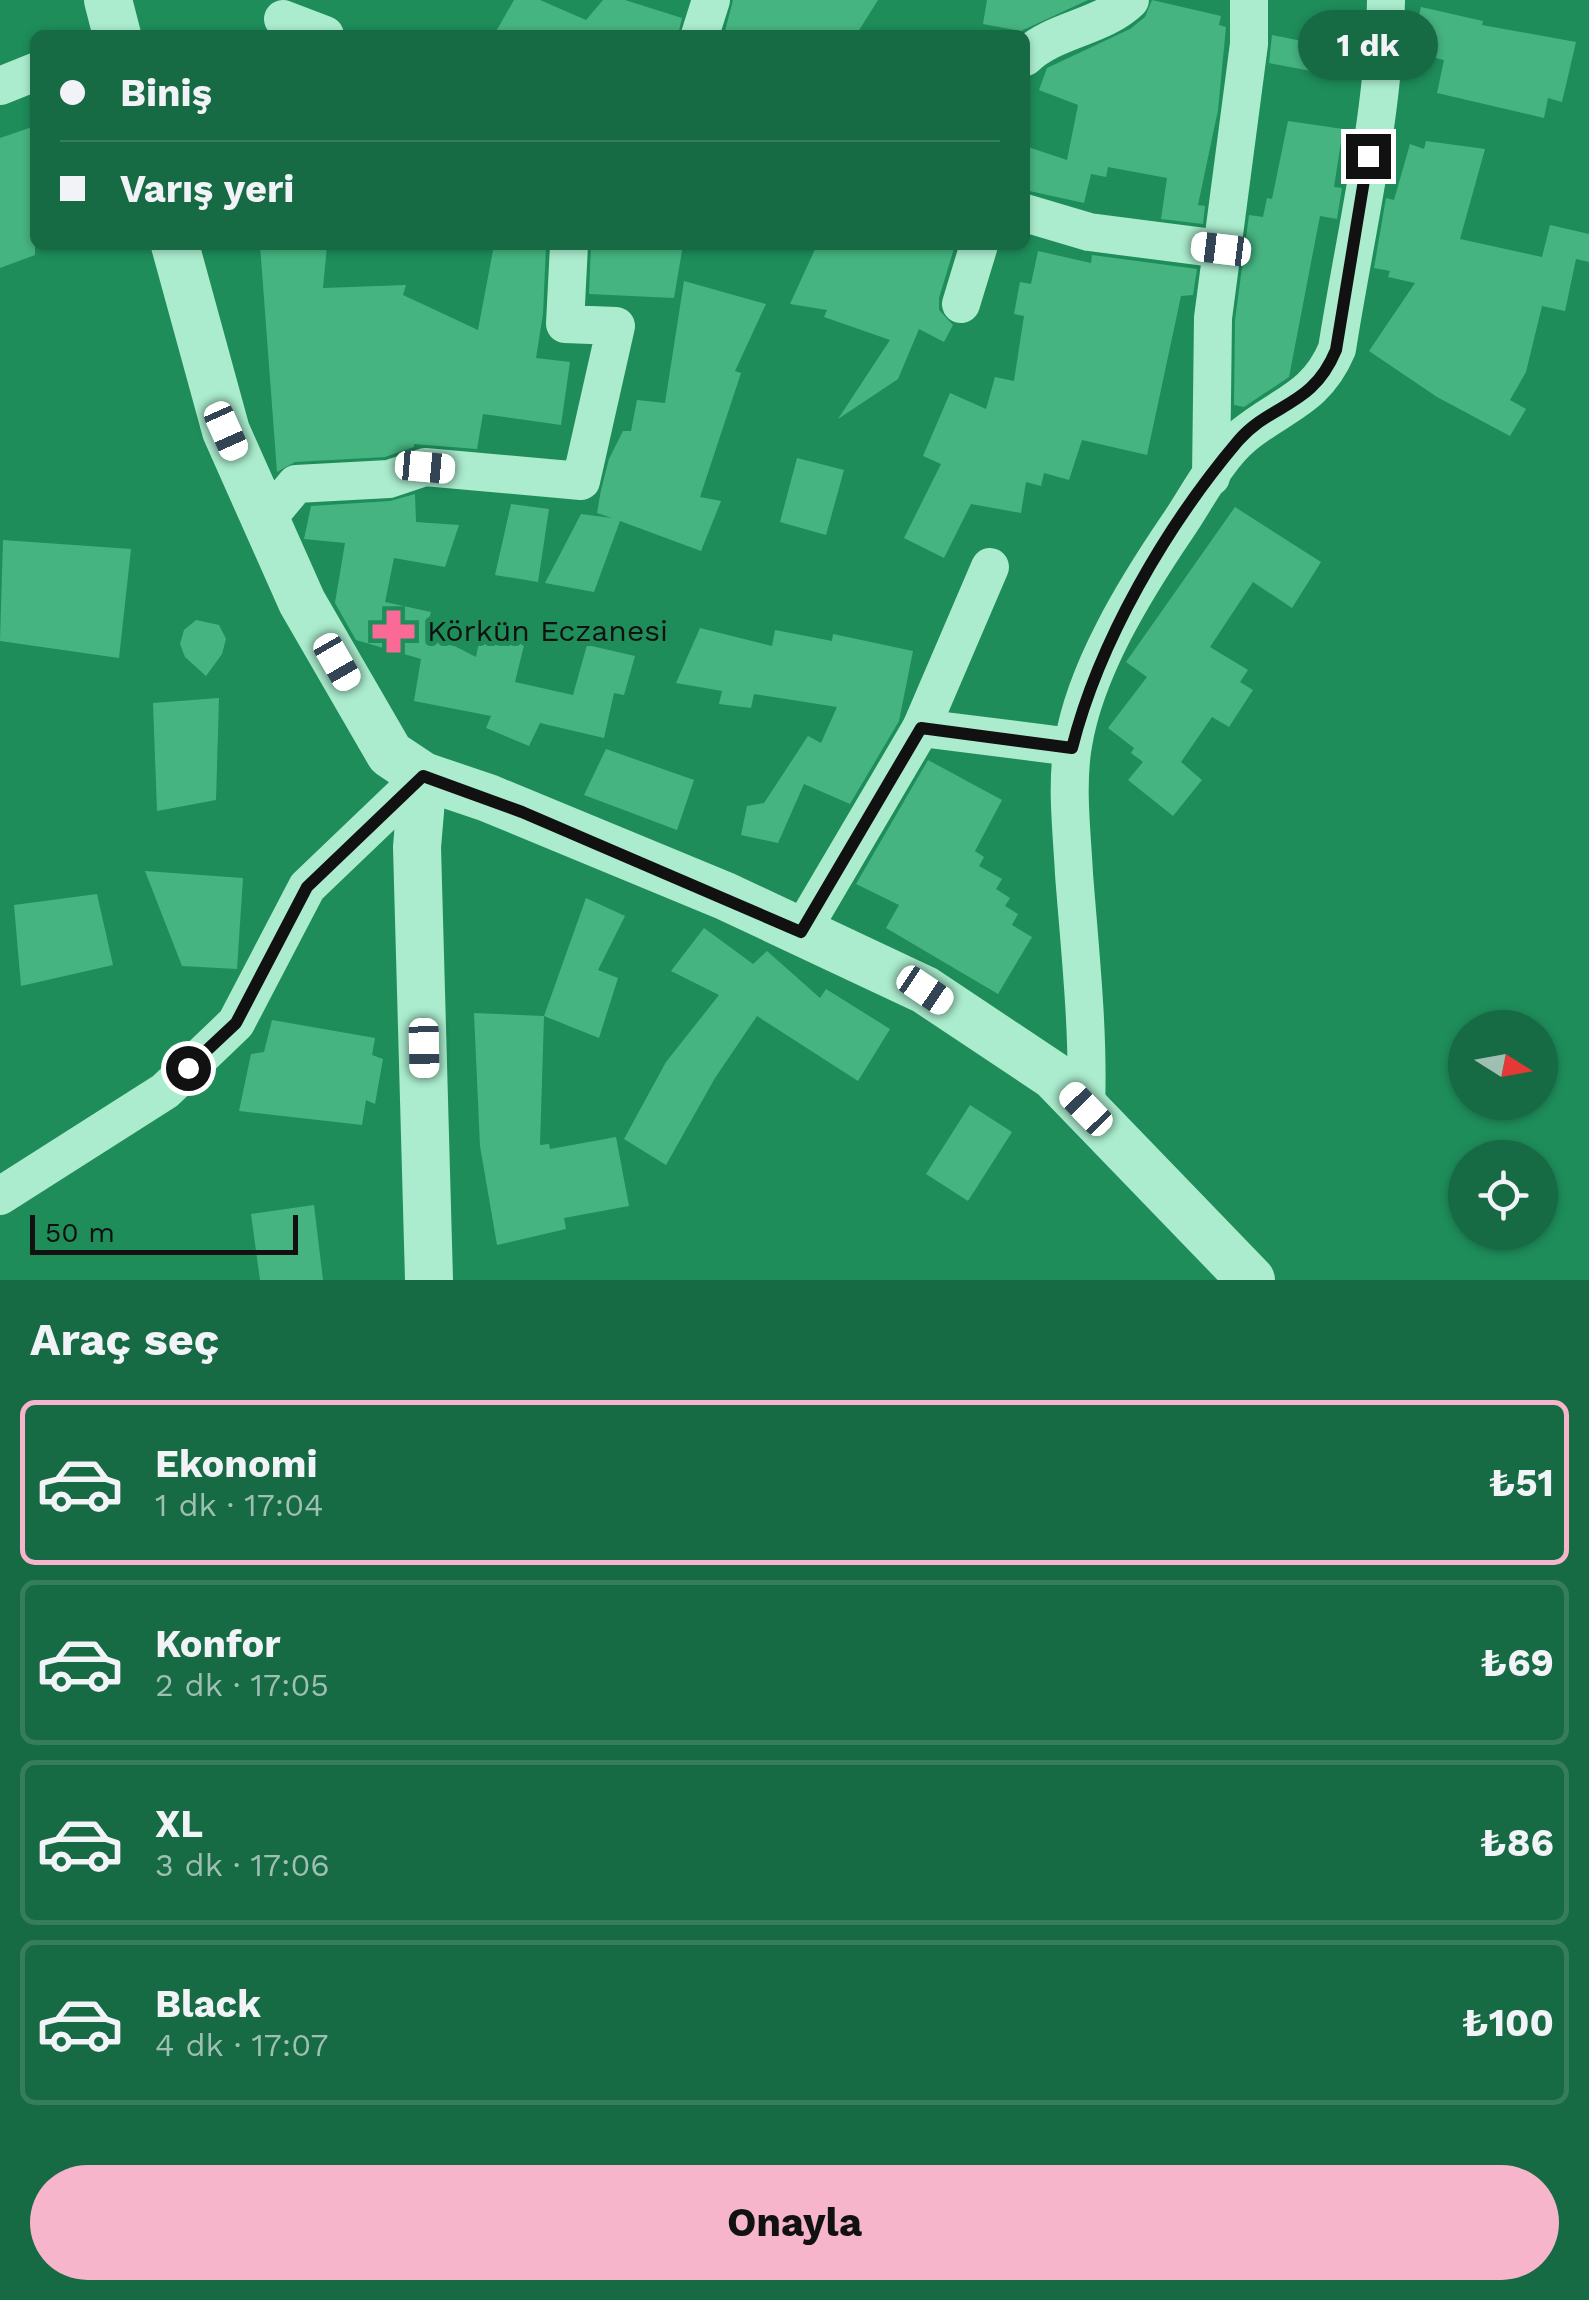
<!DOCTYPE html>
<html lang="tr">
<meta charset="utf-8">
<style>
:root{--surface:#166a44;--page:#23724f;--text:#f1f3f6;--muted:#9ebfb2;--line:#357d5d;--accent:#f6b5cb}
body{margin:0;font-family:"Work Sans",sans-serif;background:var(--page);color:var(--text);height:100vh;display:flex;flex-direction:column;font-size:38px;white-space:nowrap}
*{box-sizing:border-box;margin:0}
p{font-size:32px;color:var(--muted)}
.icon{flex:none;width:55px;height:55px;fill:none;stroke:currentColor;stroke-width:2;stroke-linecap:round;stroke-linejoin:round}
.map{position:relative;height:1280px;overflow:hidden}
.details{display:flex;flex-direction:column;background:var(--surface);flex:1}
.details>*{flex:none}
.hud{position:absolute;left:30px;top:30px;width:1000px;height:220px;border-radius:15px;box-shadow:0 2px 8px #0004;display:grid;align-content:center;height:220px;padding:0 30px;background:var(--surface)}
.needle{width:65px;rotate:101deg}
.buttons{position:absolute;left:1448px;top:1010px;display:grid;gap:20px}
.buttons a{display:grid;place-items:center;width:110px;height:110px;border-radius:50%;background:var(--surface);box-shadow:0 2px 8px #0004;font-size:50px}
.scale{position:absolute;left:30px;bottom:25px;width:268px;box-sizing:border-box;padding-left:10px;border:5px solid #111;border-top:0;font-size:28px;line-height:35px;white-space:nowrap;color:#111;-webkit-text-stroke:8px #1e8d5a;paint-order:stroke}
.end{position:absolute;width:45px;height:45px;margin:-22px;border:12px solid #111;background:#fff;box-shadow:0 0 0 5px #fff}
.from{border-radius:50%}
.bubble{position:absolute;height:70px;border-radius:35px;background:var(--surface);box-shadow:0 2px 8px #0004;font-size:32px;font-weight:700;line-height:70px;text-align:center}
.car{position:absolute;width:30px;height:60px;margin:-30px -15px;border-radius:12px;box-shadow:0 0 8px 2px #0007;background:linear-gradient(#fff 24%,#345 0 40%,#fff 0 76%,#345 0 86%,#fff 0)}
.hud b{display:flex;align-items:center;gap:35px;height:95px;font-size:38px}
.hud b+b{border-top:2px solid var(--line)}
.hud i{width:25px;height:25px;background:var(--text)}
ul{padding:0;list-style:none}
li{display:flex;align-items:center;gap:30px;height:165px;margin:0 20px 15px;padding:0 10px;border:5px solid var(--line);border-radius:15px}
li div{flex:1}
li b{display:block;font-size:38px}
li em{font-style:normal;font-weight:700}
li.current{border-color:var(--accent)}
li>.icon{width:90px;height:90px;stroke-width:1.5}
h2{padding:0 30px;font-size:45px;line-height:120px}
.action{display:flex;gap:20px;margin-top:auto;padding:20px 30px}
.action a{flex:1;height:115px;border-radius:60px;background:var(--accent);color:#111;font-size:40px;font-weight:700;line-height:115px;text-align:center}
.map>svg:first-child{display:block}
</style>
<div class="map">
<svg width="1589" height="1280" viewBox="0 0 1589 1280">
<rect width="100%" height="100%" fill="#1e8d5a"/>
<!-- building -->
<g fill="#46b481">
<polygon points="514,0 540,0 586,20 603,0 625,0 682,18 678,35 494,35"/>
<polygon points="733,0 878,0 856,35 724,35"/>
<polygon points="987,0 1088,0 1021,31 983,24"/>
<polygon points="1152,0 1221,16 1219,25 1226,27 1218,110 1198,205 1205,206 1203,224 1161,219 1167,178 1108,167 1106,177 1091,174 1084,203 1025,190 1025,146 1067,160 1078,105 1039,90 1047,68 1130,29 1145,17"/>
<polygon points="1421,7 1483,21 1482,25 1576,42 1562,102 1548,98 1544,118 1437,93 1444,60 1410,52"/>
<polygon points="1309,32 1339,38 1332,75 1269,63 1272,35 1307,42"/>
<polygon points="1288,121 1343,129 1334,187 1342,188 1337,219 1320,216 1289,377 1244,407 1234,405 1235,320 1249,215 1263,217 1267,198 1272,199"/>
<polygon points="35,126 35,255 0,268 0,138"/>
<polygon points="1426,141 1485,149 1460,239 1542,257 1550,225 1589,234 1589,262 1576,259 1565,311 1542,306 1526,372 1510,400 1526,409 1510,436 1437,397 1369,351 1415,283 1388,277 1390,271 1374,268 1386,198 1394,200 1410,144 1424,149"/>
<polygon points="260,245 327,245 323,288 406,285 403,295 478,330 494,245 546,247 543,314 536,358 570,362 561,425 483,414 477,449 414,444 414,447 385,457 295,462 277,472"/>
<polygon points="591,245 683,245 674,298 589,294"/>
<polygon points="817,245 955,245 939,298 939,310 953,325 944,342 919,329 898,379 838,419 890,340 824,317 827,310 790,304"/>
<polygon points="1038,251 1091,263 1092,255 1197,269 1193,295 1181,296 1147,455 1082,440 1069,480 1044,473 1041,486 1026,482 1021,513 971,504 944,558 904,538 941,464 923,456 950,393 986,409 995,377 1014,381 1024,316 1014,314 1020,282 1031,284"/>
<polygon points="684,281 766,304 735,371 741,373 700,497 721,501 701,551 620,521 594,592 545,583 581,514 612,518 597,513 601,490 609,459 623,431 631,431 637,400 665,403"/>
<polygon points="797,458 844,470 826,535 780,522"/>
<polygon points="415,494 416,522 459,525 445,567 394,558 385,602 431,612 425,631 476,657 483,623 527,633 515,682 573,695 587,645 635,656 624,695 614,693 604,738 540,723 529,746 486,728 491,716 414,701 421,659 356,640 335,603 345,543 304,539 311,506 390,501"/>
<polygon points="511,504 549,509 538,582 495,575"/>
<polygon points="1235,507 1321,562 1292,608 1253,582 1210,647 1248,670 1240,682 1253,690 1229,727 1212,717 1181,762 1202,780 1173,816 1128,780 1143,762 1131,753 1134,748 1108,728 1147,677 1126,662"/>
<polygon points="3,540 131,549 119,658 0,641"/>
<polygon points="196,620 219,625 226,639 222,654 206,676 185,657 180,644 184,630"/>
<polygon points="700,628 772,646 775,630 832,641 833,634 913,651 899,721 850,804 804,784 778,843 741,835 747,806 764,803 808,736 821,743 837,707 754,694 751,708 719,704 722,691 676,683"/>
<polygon points="219,698 216,800 157,811 153,703"/>
<polygon points="606,749 694,780 677,830 584,795"/>
<polygon points="928,760 1002,800 975,851 984,857 979,866 1002,879 996,889 1010,898 1005,906 1018,914 1012,925 1032,937 998,994 886,928 899,905 856,884"/>
<polygon points="145,871 243,878 237,969 182,966"/>
<polygon points="97,894 113,965 21,986 14,905"/>
<polygon points="586,898 625,916 598,970 618,978 599,1038 544,1016"/>
<polygon points="704,928 753,964 767,951 820,998 826,989 890,1029 858,1081 757,1016 715,1078 666,1165 624,1139 666,1062 719,995 671,971"/>
<polygon points="474,1013 544,1016 540,1145 549,1144 550,1149 616,1137 629,1206 564,1218 566,1229 497,1245 480,1146"/>
<polygon points="272,1020 375,1038 372,1055 383,1059 375,1104 366,1100 362,1125 239,1111 251,1054 264,1052"/>
<polygon points="970,1105 1012,1132 968,1201 926,1174"/>
<polygon points="314,1205 323,1280 260,1280 251,1214"/>
</g>
<g fill="none" stroke-linecap="round" stroke-linejoin="round">
<!-- minor -->
<g stroke="#abecce" stroke-width="38">
<polyline points="283,19 325,35"/>
<polyline points="700,35 711,0"/>
<path d="M1025,57C1054,29 1101,28 1130,0"/>
<polyline points="0,86 35,72"/>
<polyline points="1025,213 1089,232 1221,249"/>
<polyline points="961,304 979,245"/>
<polyline points="1211,477 1213,318 1249,44 1249,0"/>
<polyline points="266,520 296,484 389,479 425,467 581,481 616,326 565,324 569,245"/>
<polyline points="921,728 1072,747"/>
<polyline points="801,932 921,728 990,567"/>
<path d="M1086,1109C1089,1031 1080,952 1074,874C1072,833 1066,786 1073,745C1085,670 1135,589 1177,527C1197,498 1217,457 1244,435C1282,404 1316,399 1337,349C1355,234 1384,117 1386,0"/>
<polyline points="0,1196 165,1091 236,1023 307,887 423,776"/>
</g>
<!-- tertiary -->
<g stroke="#abecce" stroke-width="48">
<polyline points="108,0 117,35"/>
<polyline points="175,245 226,431 302,602 390,754 423,776 488,798 725,896 925,990 1054,1076 1251,1280"/>
<polyline points="423,776 417,847 429,1280"/>
</g>
</g>
<g fill="none" stroke-linecap="round" stroke-linejoin="round">
<!-- route -->
<path stroke="#111" stroke-width="12" d="M188,1068L236,1023L307,887L423,776L522,812L801,932L921,728L1072,748C1099,641 1167,525 1238,441C1272,402 1312,408 1336,350L1368,156"/>
</g>
<!-- icons -->
<defs>
<symbol id="pharmacy-bare" viewBox="-9 -9 18 18"><path d="M-2-6h4v4h4v4h-4v4h-4v-4h-4v-4h4Z" fill="#fb6a97" stroke="#1e8d5a" stroke-width="2.5" paint-order="stroke"/></symbol>
</defs>
<g fill-rule="evenodd">
<use href="#pharmacy-bare" x="362" y="600" width="63" height="63"/>
</g>
<g text-anchor="middle" stroke-width="10" stroke-linejoin="round" paint-order="stroke">
<!-- poi labels -->
<g font-size="30" fill="#111" stroke="#1e8d5a" text-anchor="start">
<text x="427" y="641">Körkün Eczanesi</text>
</g>
</g>
</svg>
<div class="buttons">
<a><svg class="needle" viewBox="-14 -14 28 28"><path d="M0-13l5 13h-10z" fill="#e53935"/><path d="M0 13l5-13h-10z" fill="#9ebfb2"/></svg></a>
<a><svg class="icon" aria-label="locate" viewBox="0 0 24 24"><circle cx="12" cy="12" r="6"/><path d="M12 2v4M12 18v4M2 12h4M18 12h4"/></svg></a>
</div>
<div class="scale">50 m</div>
<i class="end from" style="left:188px;top:1068px"></i>
<i class="end" style="left:1368px;top:156px"></i>
<div class="bubble" style="left:1298px;top:10px;width:140px">1 dk</div>
<i class="car" style="left:1221px;top:249px;rotate:277deg"></i>
<i class="car" style="left:226px;top:431px;rotate:156deg"></i>
<i class="car" style="left:425px;top:467px;rotate:95deg"></i>
<i class="car" style="left:337px;top:662px;rotate:150deg"></i>
<i class="car" style="left:925px;top:990px;rotate:124deg"></i>
<i class="car" style="left:424px;top:1048px;rotate:179deg"></i>
<i class="car" style="left:1086px;top:1109px;rotate:316deg"></i>
<div class="hud">
<b><i class="from"></i>Biniş</b>
<b><i></i>Varış yeri</b>
</div>
</div>
<section class="details">
<h2>Araç seç</h2>
<ul>
<li class="current"><svg class="icon" aria-label="car" viewBox="0 0 24 24"><path d="M5 17H2v-5l4-1 3-4h7l3 4 3 1v5h-3M9 17h6M6 11h13"/><circle cx="7" cy="17" r="2"/><circle cx="17" cy="17" r="2"/></svg><div><b>Ekonomi</b><p>1 dk · 17:04</p></div><em>₺51</em></li>
<li><svg class="icon" aria-label="car" viewBox="0 0 24 24"><path d="M5 17H2v-5l4-1 3-4h7l3 4 3 1v5h-3M9 17h6M6 11h13"/><circle cx="7" cy="17" r="2"/><circle cx="17" cy="17" r="2"/></svg><div><b>Konfor</b><p>2 dk · 17:05</p></div><em>₺69</em></li>
<li><svg class="icon" aria-label="car" viewBox="0 0 24 24"><path d="M5 17H2v-5l4-1 3-4h7l3 4 3 1v5h-3M9 17h6M6 11h13"/><circle cx="7" cy="17" r="2"/><circle cx="17" cy="17" r="2"/></svg><div><b>XL</b><p>3 dk · 17:06</p></div><em>₺86</em></li>
<li><svg class="icon" aria-label="car" viewBox="0 0 24 24"><path d="M5 17H2v-5l4-1 3-4h7l3 4 3 1v5h-3M9 17h6M6 11h13"/><circle cx="7" cy="17" r="2"/><circle cx="17" cy="17" r="2"/></svg><div><b>Black</b><p>4 dk · 17:07</p></div><em>₺100</em></li>
</ul>
<div class="action"><a>Onayla</a></div>
</section>
